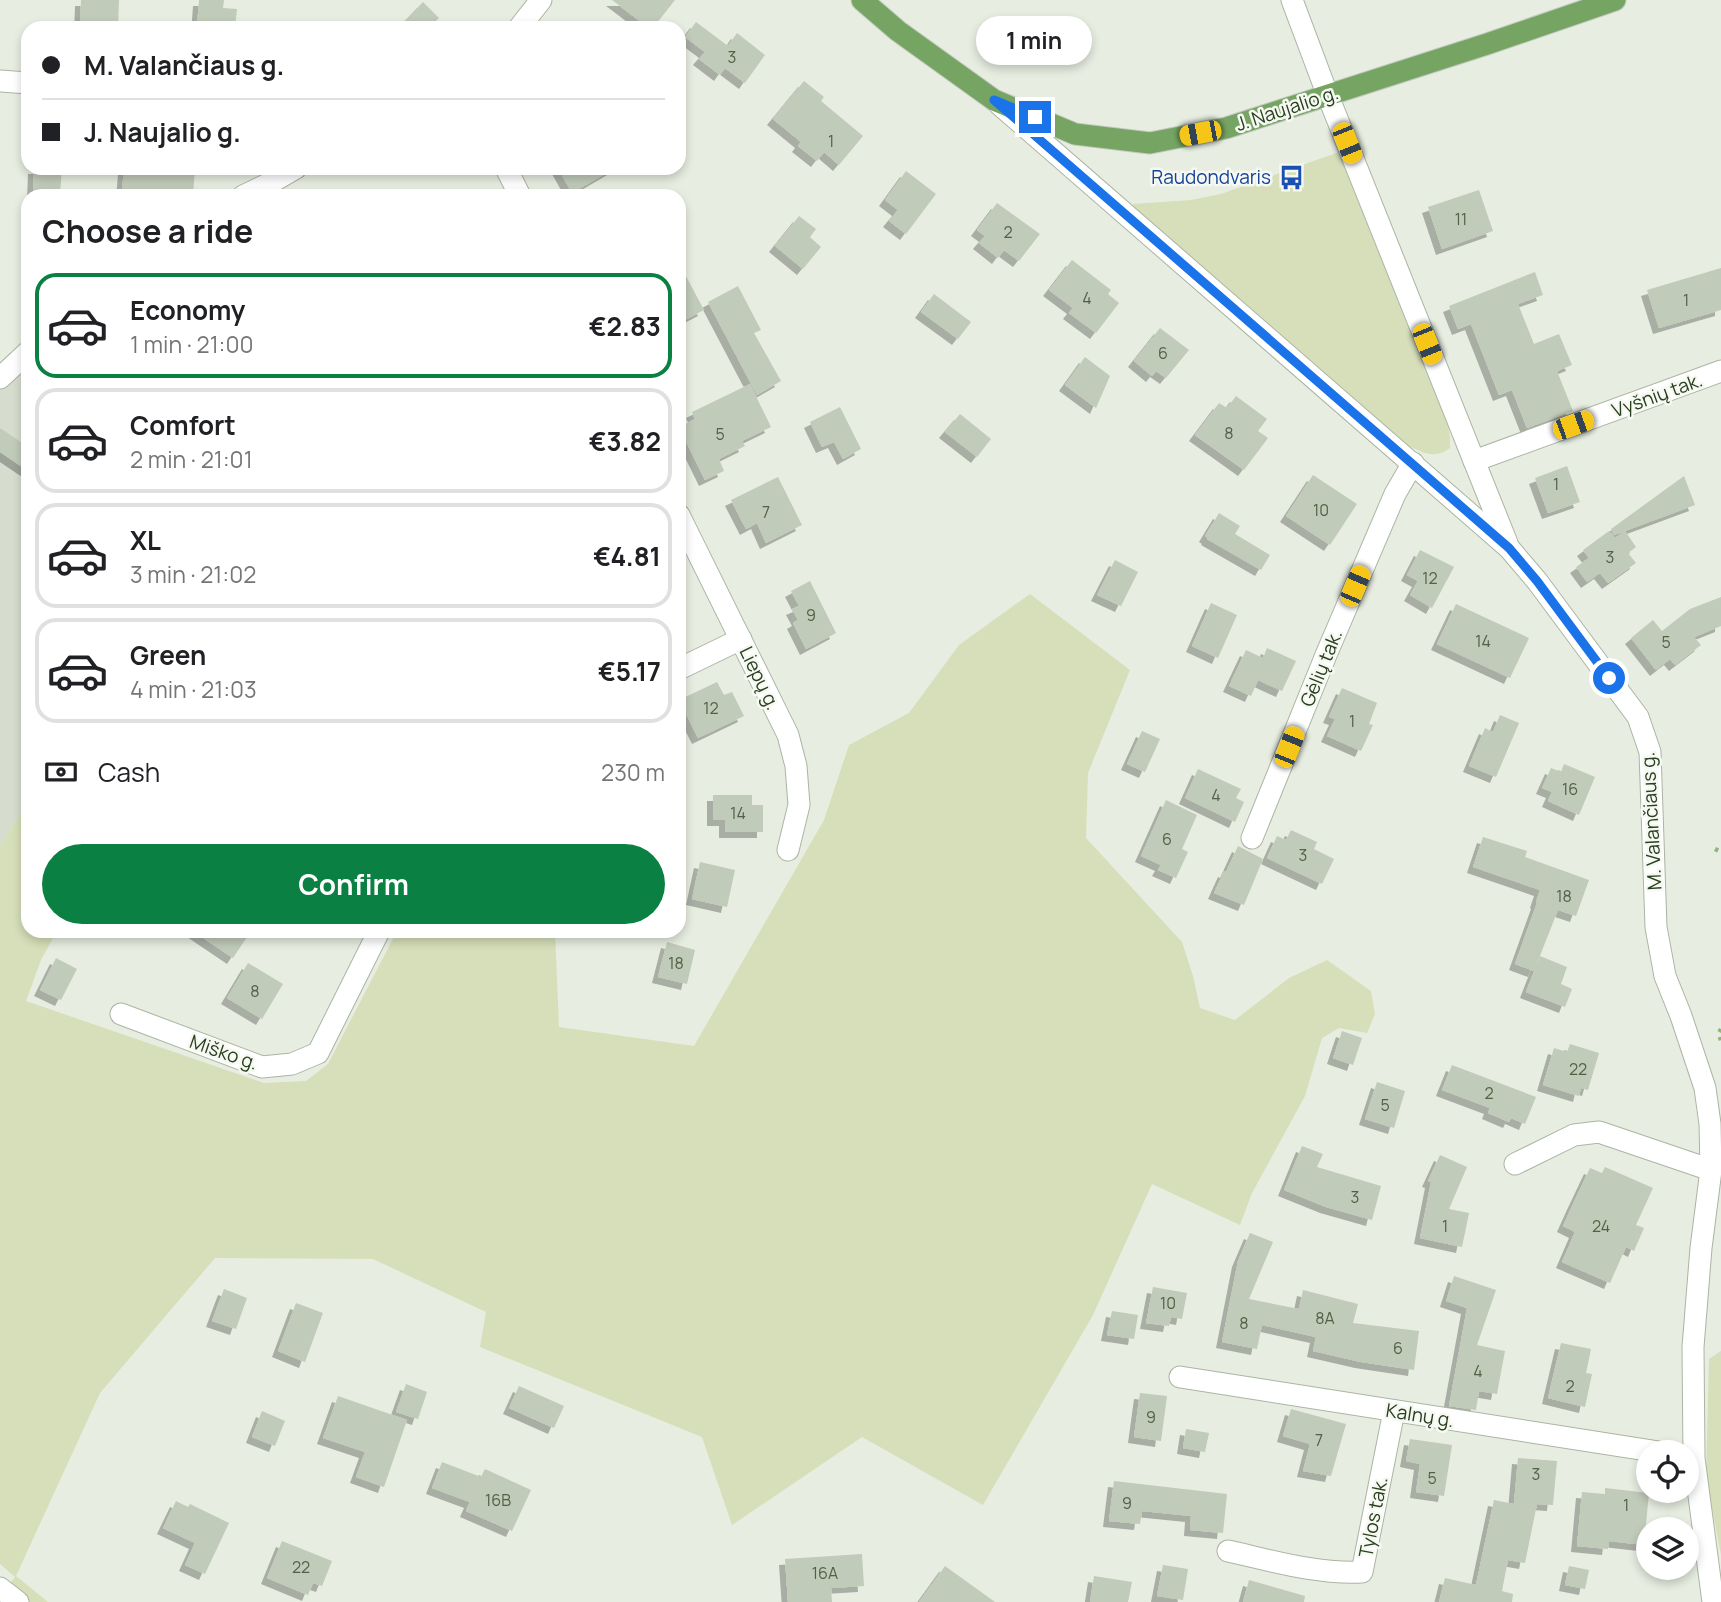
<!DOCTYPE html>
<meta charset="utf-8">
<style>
:root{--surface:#fff;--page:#f2f2f2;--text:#202124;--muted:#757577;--line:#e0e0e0;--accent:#0b8043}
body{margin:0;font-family:Manrope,sans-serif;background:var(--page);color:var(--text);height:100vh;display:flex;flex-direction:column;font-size:26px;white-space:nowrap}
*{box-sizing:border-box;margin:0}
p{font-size:23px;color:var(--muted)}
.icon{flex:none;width:38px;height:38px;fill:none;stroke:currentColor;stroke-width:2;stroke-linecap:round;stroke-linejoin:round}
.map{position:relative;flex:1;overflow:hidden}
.side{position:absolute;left:21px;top:189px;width:665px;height:749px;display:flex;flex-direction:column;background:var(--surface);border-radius:21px;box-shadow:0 4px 10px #0003}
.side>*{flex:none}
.banner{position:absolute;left:21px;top:21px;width:665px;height:154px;border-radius:21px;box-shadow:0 4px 10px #0003;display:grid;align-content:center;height:154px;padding:0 21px;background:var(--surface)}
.tools{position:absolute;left:1636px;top:1440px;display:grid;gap:14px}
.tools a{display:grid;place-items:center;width:63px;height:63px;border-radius:50%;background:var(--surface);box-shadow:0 4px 10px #0003;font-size:35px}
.end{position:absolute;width:32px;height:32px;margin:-16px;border:9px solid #1a73e8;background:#fff;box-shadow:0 0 0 4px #fff}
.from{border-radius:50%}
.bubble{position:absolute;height:49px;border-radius:24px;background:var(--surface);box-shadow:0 4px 10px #0003;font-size:23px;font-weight:700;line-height:49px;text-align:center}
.car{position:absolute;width:21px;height:42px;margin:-21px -10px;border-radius:9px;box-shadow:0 0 5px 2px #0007;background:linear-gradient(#f5c518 24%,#345 0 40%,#f5c518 0 76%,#345 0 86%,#f5c518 0)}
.banner b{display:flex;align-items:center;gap:24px;height:66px;font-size:26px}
.banner b+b{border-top:2px solid var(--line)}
.banner i{width:18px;height:18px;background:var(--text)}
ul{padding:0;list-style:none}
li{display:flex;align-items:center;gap:21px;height:105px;margin:0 14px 10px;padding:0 7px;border:4px solid var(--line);border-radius:21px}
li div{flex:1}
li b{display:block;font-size:26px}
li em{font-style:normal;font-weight:700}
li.current{border-color:var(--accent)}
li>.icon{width:63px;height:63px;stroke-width:1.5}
h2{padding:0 21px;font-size:32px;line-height:84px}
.pay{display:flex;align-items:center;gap:18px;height:77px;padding:0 21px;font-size:26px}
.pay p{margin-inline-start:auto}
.button{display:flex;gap:14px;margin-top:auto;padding:14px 21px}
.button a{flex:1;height:80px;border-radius:42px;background:var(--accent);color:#fff;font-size:28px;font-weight:700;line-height:80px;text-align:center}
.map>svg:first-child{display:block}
</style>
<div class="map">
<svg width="1721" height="1602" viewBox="0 0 1721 1602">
<defs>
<filter id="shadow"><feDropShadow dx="-6" dy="6" stdDeviation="0" flood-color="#0004"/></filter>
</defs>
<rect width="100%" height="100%" fill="#e7ede1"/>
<!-- built -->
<polygon fill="#d6ddcf" points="28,360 28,801 0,846 0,386"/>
<!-- green -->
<g fill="#d6dfb9">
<path d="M1339,152L1448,426L1450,437V448C1434,460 1422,452 1407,445L1134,207L1133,204L1191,200L1221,194Z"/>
<polygon points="1030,594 1130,670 1088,773 1086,838 1182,942 1193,976 1200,1008 1235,1020 1289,978 1327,960 1371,991 1375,1014 1367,1033 1339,1028 1322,1038 1305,1096 1252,1193 1240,1225 1152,1184 1093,1315 983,1505 862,1437 732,1525 702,1437 480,1347 486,1312 373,1259 215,1258 100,1393 16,1576 48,1602 0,1602 0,1596 15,1577 0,1564 0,846 28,801 28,931 57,931 41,960 26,1001 264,1083 306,1081 328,1064 397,931 555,931 559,1027 694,1046 824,820 849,745 909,713 959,645"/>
<polygon points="1721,1351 1721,1555 1706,1476 1709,1359"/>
</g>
<!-- building -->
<g fill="#c1cbb9" filter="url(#shadow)">
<polygon points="81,0 119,0 118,28 80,28"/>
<polygon points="199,0 224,0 223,8 237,9 235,28 197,28"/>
<polygon points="612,0 675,0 653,28 649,28"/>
<polygon points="423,2 439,18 429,28 398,28"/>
<polygon points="696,22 728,46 737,33 765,55 745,83 725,68 720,75 699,59 705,52 685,37"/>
<polygon points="804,81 824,97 821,101 863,136 839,165 824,152 817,161 798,146 801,142 773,119"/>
<polygon points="34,168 62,168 60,194 33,193"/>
<polygon points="124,168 195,168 193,196 126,196 126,192 122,192"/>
<polygon points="558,168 615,168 572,193"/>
<polygon points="906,171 936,194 906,234 889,221 898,210 885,200"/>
<polygon points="1479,190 1493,231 1442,249 1428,207"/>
<polygon points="997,203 1040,234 1019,261 1004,250 998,258 979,243 985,236 977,230"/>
<polygon points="799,216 816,229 810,237 821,247 803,269 775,246"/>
<polygon points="1072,260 1111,290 1108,294 1119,303 1096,333 1069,313 1073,308 1049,290"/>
<polygon points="679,263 704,310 679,323"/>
<polygon points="1721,268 1721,310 1659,328 1647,290"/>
<polygon points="1535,272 1543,295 1518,304 1534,344 1559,334 1572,365 1557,371 1573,411 1527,428 1512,390 1499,395 1471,324 1458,329 1449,306"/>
<polygon points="738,286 761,330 754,333 781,381 757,395 708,302"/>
<polygon points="934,294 971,322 958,339 921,312"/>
<polygon points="1160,328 1189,350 1166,378 1156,371 1152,376 1134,361"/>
<polygon points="1085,357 1110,376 1096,408 1065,385"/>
<polygon points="750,384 771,427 742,441 745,446 719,459 724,471 705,480 679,427 695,419 692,412"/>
<polygon points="1236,396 1267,419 1258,431 1268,438 1244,470 1195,435 1219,403 1227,408"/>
<polygon points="840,407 861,449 843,459 834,442 822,447 810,422"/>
<polygon points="960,414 991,439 977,457 945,432"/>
<polygon points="0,428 28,447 28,471 0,452"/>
<polygon points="1567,466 1580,502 1548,513 1535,478"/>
<polygon points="1313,475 1357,504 1330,545 1286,516"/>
<polygon points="1684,476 1695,505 1614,535 1611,529"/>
<polygon points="778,477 802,525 766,543 757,523 746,529 731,500"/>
<polygon points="1219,513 1240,526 1235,534 1270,555 1261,570 1207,539 1208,538 1205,536"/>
<polygon points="1609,531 1615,538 1625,531 1636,547 1628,553 1636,563 1608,583 1600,573 1587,582 1576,567 1589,558 1583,550"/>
<polygon points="1420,550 1454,567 1432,608 1410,595 1418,581 1407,575"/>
<polygon points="1115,560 1138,572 1121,606 1097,595"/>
<polygon points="810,581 836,633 806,649 793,623 798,620 792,609 799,606 791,591"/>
<polygon points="1721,597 1721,626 1694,637 1701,645 1675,665 1670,659 1656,670 1631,638 1653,620 1662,631 1690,609"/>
<polygon points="1211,603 1237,615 1218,658 1192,646"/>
<polygon points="1456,604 1529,638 1510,678 1437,644"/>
<polygon points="1267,648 1296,661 1282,691 1258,680 1251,696 1229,686 1246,650 1263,658"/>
<polygon points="717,682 724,695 732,692 744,716 698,738 679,700"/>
<polygon points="1342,688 1377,703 1369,724 1373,725 1361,751 1327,736 1335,719 1329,717"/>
<polygon points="1500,715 1519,723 1496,777 1469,766 1485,728 1493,732"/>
<polygon points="1142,731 1160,739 1145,772 1127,764"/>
<polygon points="1564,764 1595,777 1579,815 1548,801 1552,792 1542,788 1551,768 1561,772"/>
<polygon points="1198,769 1241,789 1236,798 1244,802 1235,822 1185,798"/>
<polygon points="713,795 752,795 752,805 763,805 763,832 725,832 725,820 713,820"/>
<polygon points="1166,800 1197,815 1182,849 1188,852 1176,878 1158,870 1161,865 1141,856"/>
<polygon points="1291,830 1317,842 1314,849 1334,859 1322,884 1267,858 1277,836 1286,840"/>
<polygon points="1483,837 1527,851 1525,857 1589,880 1576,916 1558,910 1534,971 1515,964 1537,903 1536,902 1540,890 1473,867"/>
<polygon points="1238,846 1263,859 1244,905 1214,893 1224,871 1226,872"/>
<polygon points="700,862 735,870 727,907 692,899"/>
<polygon points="193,931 251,931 233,958"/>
<polygon points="667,942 695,950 687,984 658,977"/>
<polygon points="1540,956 1567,967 1561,984 1572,989 1565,1007 1526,992"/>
<polygon points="56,958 77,969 61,1000 40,990"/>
<polygon points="248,963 283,984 262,1019 227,998"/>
<polygon points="1342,1031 1362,1038 1353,1065 1333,1058"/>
<polygon points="1570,1044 1599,1053 1588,1090 1581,1088 1579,1096 1543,1085 1554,1048 1567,1052"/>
<polygon points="1452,1065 1536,1097 1525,1124 1511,1118 1509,1122 1488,1113 1490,1108 1442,1090"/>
<polygon points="1377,1082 1405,1091 1394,1128 1365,1119"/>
<polygon points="1302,1146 1323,1154 1317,1167 1381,1186 1372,1220 1326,1207 1284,1190"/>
<polygon points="1440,1155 1467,1167 1449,1209 1469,1213 1462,1247 1420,1238 1431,1182 1428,1181"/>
<polygon points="1605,1167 1653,1188 1636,1225 1644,1228 1634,1251 1626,1247 1610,1283 1562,1262 1575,1232 1563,1226 1572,1206 1590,1168 1602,1173"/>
<polygon points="1250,1233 1273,1242 1249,1299 1299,1309 1303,1290 1358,1304 1353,1323 1419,1331 1414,1370 1361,1362 1313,1351 1316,1337 1262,1325 1257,1349 1222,1342 1238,1261"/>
<polygon points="1454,1276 1496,1290 1477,1345 1505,1351 1497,1394 1479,1391 1476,1410 1449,1406 1467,1308 1446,1301"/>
<polygon points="1153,1287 1187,1293 1182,1319 1171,1317 1169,1326 1146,1323"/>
<polygon points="224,1289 247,1298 236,1329 212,1321"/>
<polygon points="296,1303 323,1313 305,1362 278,1351"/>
<polygon points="1112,1311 1138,1315 1134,1339 1107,1335"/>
<polygon points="1561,1343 1591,1349 1586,1373 1592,1374 1585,1407 1548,1398"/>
<polygon points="406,1384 427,1392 418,1419 396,1412"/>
<polygon points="519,1386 564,1406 554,1428 509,1408"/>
<polygon points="1140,1393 1167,1396 1161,1441 1134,1437"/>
<polygon points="338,1396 407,1420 384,1487 356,1477 365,1452 323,1438"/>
<polygon points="1291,1409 1346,1424 1331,1476 1303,1471 1310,1444 1283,1436"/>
<polygon points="262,1411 285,1421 275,1446 252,1437"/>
<polygon points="1186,1429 1209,1433 1205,1452 1183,1448"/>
<polygon points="1410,1439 1452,1445 1444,1496 1416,1492 1420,1464 1406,1461"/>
<polygon points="1518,1458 1557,1461 1553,1505 1537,1504 1525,1563 1508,1560 1502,1591 1513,1594 1512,1602 1439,1602 1445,1578 1476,1585 1494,1500 1514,1504"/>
<polygon points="442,1462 481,1477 485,1469 531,1490 512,1531 466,1511 470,1502 432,1488"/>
<polygon points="1114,1481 1227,1494 1223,1533 1190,1530 1191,1516 1142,1511 1140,1524 1109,1521"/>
<polygon points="1605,1488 1649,1493 1644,1545 1609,1541 1608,1549 1577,1546 1582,1492 1605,1494"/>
<polygon points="176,1501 188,1507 190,1504 229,1523 205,1574 185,1565 195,1543 163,1528"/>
<polygon points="282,1541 332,1561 322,1586 313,1583 308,1595 267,1578"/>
<polygon points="862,1554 864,1586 831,1588 832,1602 788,1602 785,1559"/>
<polygon points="1163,1565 1188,1569 1183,1600 1157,1596"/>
<polygon points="945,1566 995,1602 919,1602"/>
<polygon points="1569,1566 1589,1570 1585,1589 1565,1585"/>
<polygon points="1094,1576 1132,1582 1128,1602 1090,1602"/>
<polygon points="1249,1580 1305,1596 1304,1602 1243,1602"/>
</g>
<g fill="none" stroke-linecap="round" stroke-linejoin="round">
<defs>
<g id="minor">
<polyline points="1292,0 1328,96 1507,543"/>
<polyline points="519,28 541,0"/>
<polyline points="0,81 28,83"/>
<polyline points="999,104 1509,548 1537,581 1638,717 1650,752 1656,927 1665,976 1681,1016 1705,1088 1710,1124 1711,1170 1701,1248 1693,1347 1694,1458 1713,1602"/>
<polyline points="506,168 520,196"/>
<polyline points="243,196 272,182 296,168"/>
<polyline points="0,378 28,352"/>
<polyline points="1474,461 1721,371"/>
<polyline points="679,515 788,735 796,766 799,805 788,850"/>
<polyline points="679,669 741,639"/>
<polyline points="1252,838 1326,655 1395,494 1413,463"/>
<polyline points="121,1014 262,1067 292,1064 318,1053 379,931"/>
<polyline points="1515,1164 1574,1135 1599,1132 1711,1170"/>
<polyline points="1180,1377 1659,1452"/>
<path d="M1228,1551C1273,1561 1316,1574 1362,1572L1394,1411"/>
<polyline points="0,1588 18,1602"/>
</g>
<polyline id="primary" points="862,0 898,31 994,100 1075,134 1150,143 1226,128 1487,44 1615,0"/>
</defs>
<!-- minor casing -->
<use href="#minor" stroke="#abb5a3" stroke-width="23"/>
<!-- primary casing -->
<use href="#primary" stroke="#c3c9c1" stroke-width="23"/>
<!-- path -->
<g stroke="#91b380" stroke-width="4.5" stroke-dasharray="3.5 5" stroke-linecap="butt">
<polyline points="1715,849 1721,852"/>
<polyline points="1721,1029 1719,1033 1721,1041"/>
</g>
<!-- minor -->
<use href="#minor" stroke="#fff" stroke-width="21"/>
<!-- primary -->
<use href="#primary" stroke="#76a563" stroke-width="21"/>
</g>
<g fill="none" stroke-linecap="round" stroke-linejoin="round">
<!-- route -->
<polyline stroke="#1a73e8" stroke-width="9" points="1035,117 994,100 1509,548 1537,581 1609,678"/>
</g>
<!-- icons -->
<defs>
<symbol id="bus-bare" viewBox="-9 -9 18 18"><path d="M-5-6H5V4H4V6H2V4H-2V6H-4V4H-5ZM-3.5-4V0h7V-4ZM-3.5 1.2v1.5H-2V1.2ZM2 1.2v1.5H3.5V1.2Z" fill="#1a4fb4" stroke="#f6f9f2" stroke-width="2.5" paint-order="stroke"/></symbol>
</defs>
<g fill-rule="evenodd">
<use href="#bus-bare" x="1274" y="160" width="35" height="35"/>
</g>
<g text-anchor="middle" stroke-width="5" stroke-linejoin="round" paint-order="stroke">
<!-- number labels -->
<g font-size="16" fill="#506246">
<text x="732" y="63">3</text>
<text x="831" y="147">1</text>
<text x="1461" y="225">11</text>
<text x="1008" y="238">2</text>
<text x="1087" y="304">4</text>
<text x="1686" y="306">1</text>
<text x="1163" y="359">6</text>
<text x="1229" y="439">8</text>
<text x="720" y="440">5</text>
<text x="1556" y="490">1</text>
<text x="1321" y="516">10</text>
<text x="766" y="518">7</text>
<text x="1610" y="563">3</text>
<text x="1430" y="584">12</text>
<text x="811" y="621">9</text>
<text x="1483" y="647">14</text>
<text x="1666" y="648">5</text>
<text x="711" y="714">12</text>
<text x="1352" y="727">1</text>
<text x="1570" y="795">16</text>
<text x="1216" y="801">4</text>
<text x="738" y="819">14</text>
<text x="1167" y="845">6</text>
<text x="1303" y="861">3</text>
<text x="1564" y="902">18</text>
<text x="676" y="969">18</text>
<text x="255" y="997">8</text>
<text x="1578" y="1075">22</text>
<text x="1489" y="1099">2</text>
<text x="1385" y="1111">5</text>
<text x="1355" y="1203">3</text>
<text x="1445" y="1232">1</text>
<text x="1601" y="1232">24</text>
<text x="1168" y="1309">10</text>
<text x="1325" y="1324">8A</text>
<text x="1244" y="1329">8</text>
<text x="1398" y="1354">6</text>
<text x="1478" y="1377">4</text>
<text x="1570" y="1392">2</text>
<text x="1151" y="1423">9</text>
<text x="1319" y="1446">7</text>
<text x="1536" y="1480">3</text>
<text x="1432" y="1484">5</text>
<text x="498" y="1506">16B</text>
<text x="1127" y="1509">9</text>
<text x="1626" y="1511">1</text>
<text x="301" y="1573">22</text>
<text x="825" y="1579">16A</text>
</g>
<!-- street labels -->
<g font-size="19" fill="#2a3f20" stroke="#f6f9f2">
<text transform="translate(1287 108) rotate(-18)" y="7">J. Naujalio g.</text>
<text transform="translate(1657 395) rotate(-20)" y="7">Vyšnių tak.</text>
<text transform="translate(1321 668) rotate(-68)" y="7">Gėlių tak.</text>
<text transform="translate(760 678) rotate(64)" y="7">Liepų g.</text>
<text transform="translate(1651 821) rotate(-93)" y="7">M. Valančiaus g.</text>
<text transform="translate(224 1052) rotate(19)" y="7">Miško g.</text>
<text transform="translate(1420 1415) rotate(9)" y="7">Kalnų g.</text>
<text transform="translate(1373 1517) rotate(-79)" y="7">Tylos tak.</text>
</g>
<!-- transit labels -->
<g font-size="19" fill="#164399" stroke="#f6f9f2" text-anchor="end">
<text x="1271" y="184">Raudondvaris</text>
</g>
</g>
</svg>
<div class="tools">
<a><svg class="icon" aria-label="locate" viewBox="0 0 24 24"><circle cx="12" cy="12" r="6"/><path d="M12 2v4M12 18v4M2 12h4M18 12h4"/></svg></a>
<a><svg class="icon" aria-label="layers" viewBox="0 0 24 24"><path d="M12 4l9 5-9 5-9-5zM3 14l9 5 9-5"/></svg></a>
</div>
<i class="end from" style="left:1609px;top:678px"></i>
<i class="end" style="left:1035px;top:117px"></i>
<div class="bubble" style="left:976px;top:16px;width:116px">1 min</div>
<i class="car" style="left:1200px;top:133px;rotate:259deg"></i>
<i class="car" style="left:1347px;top:143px;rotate:158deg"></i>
<i class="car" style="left:1427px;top:344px;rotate:158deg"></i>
<i class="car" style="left:1573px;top:425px;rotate:70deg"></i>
<i class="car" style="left:1355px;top:586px;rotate:23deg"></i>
<i class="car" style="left:1289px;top:747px;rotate:22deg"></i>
<div class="banner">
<b><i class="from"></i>M. Valančiaus g.</b>
<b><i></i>J. Naujalio g.</b>
</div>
<section class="side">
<h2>Choose a ride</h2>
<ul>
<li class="current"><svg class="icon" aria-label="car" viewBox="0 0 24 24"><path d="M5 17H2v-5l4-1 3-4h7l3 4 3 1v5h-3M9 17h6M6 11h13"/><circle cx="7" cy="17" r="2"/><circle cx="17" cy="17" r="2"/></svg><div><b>Economy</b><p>1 min · 21:00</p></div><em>€2.83</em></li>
<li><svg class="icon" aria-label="car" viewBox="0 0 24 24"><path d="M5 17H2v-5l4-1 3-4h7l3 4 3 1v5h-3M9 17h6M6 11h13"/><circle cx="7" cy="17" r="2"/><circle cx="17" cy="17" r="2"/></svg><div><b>Comfort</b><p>2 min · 21:01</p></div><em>€3.82</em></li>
<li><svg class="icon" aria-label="car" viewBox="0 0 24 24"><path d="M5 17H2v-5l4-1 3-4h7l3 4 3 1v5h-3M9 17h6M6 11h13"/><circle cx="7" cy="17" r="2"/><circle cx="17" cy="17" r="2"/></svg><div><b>XL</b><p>3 min · 21:02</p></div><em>€4.81</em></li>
<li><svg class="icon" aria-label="car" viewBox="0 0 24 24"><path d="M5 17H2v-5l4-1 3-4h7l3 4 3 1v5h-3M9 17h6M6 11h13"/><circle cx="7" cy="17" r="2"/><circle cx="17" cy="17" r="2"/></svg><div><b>Green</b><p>4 min · 21:03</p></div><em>€5.17</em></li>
</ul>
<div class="pay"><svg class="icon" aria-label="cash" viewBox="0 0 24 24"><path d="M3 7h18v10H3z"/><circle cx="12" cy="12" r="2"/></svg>Cash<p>230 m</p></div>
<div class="button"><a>Confirm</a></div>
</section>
</div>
